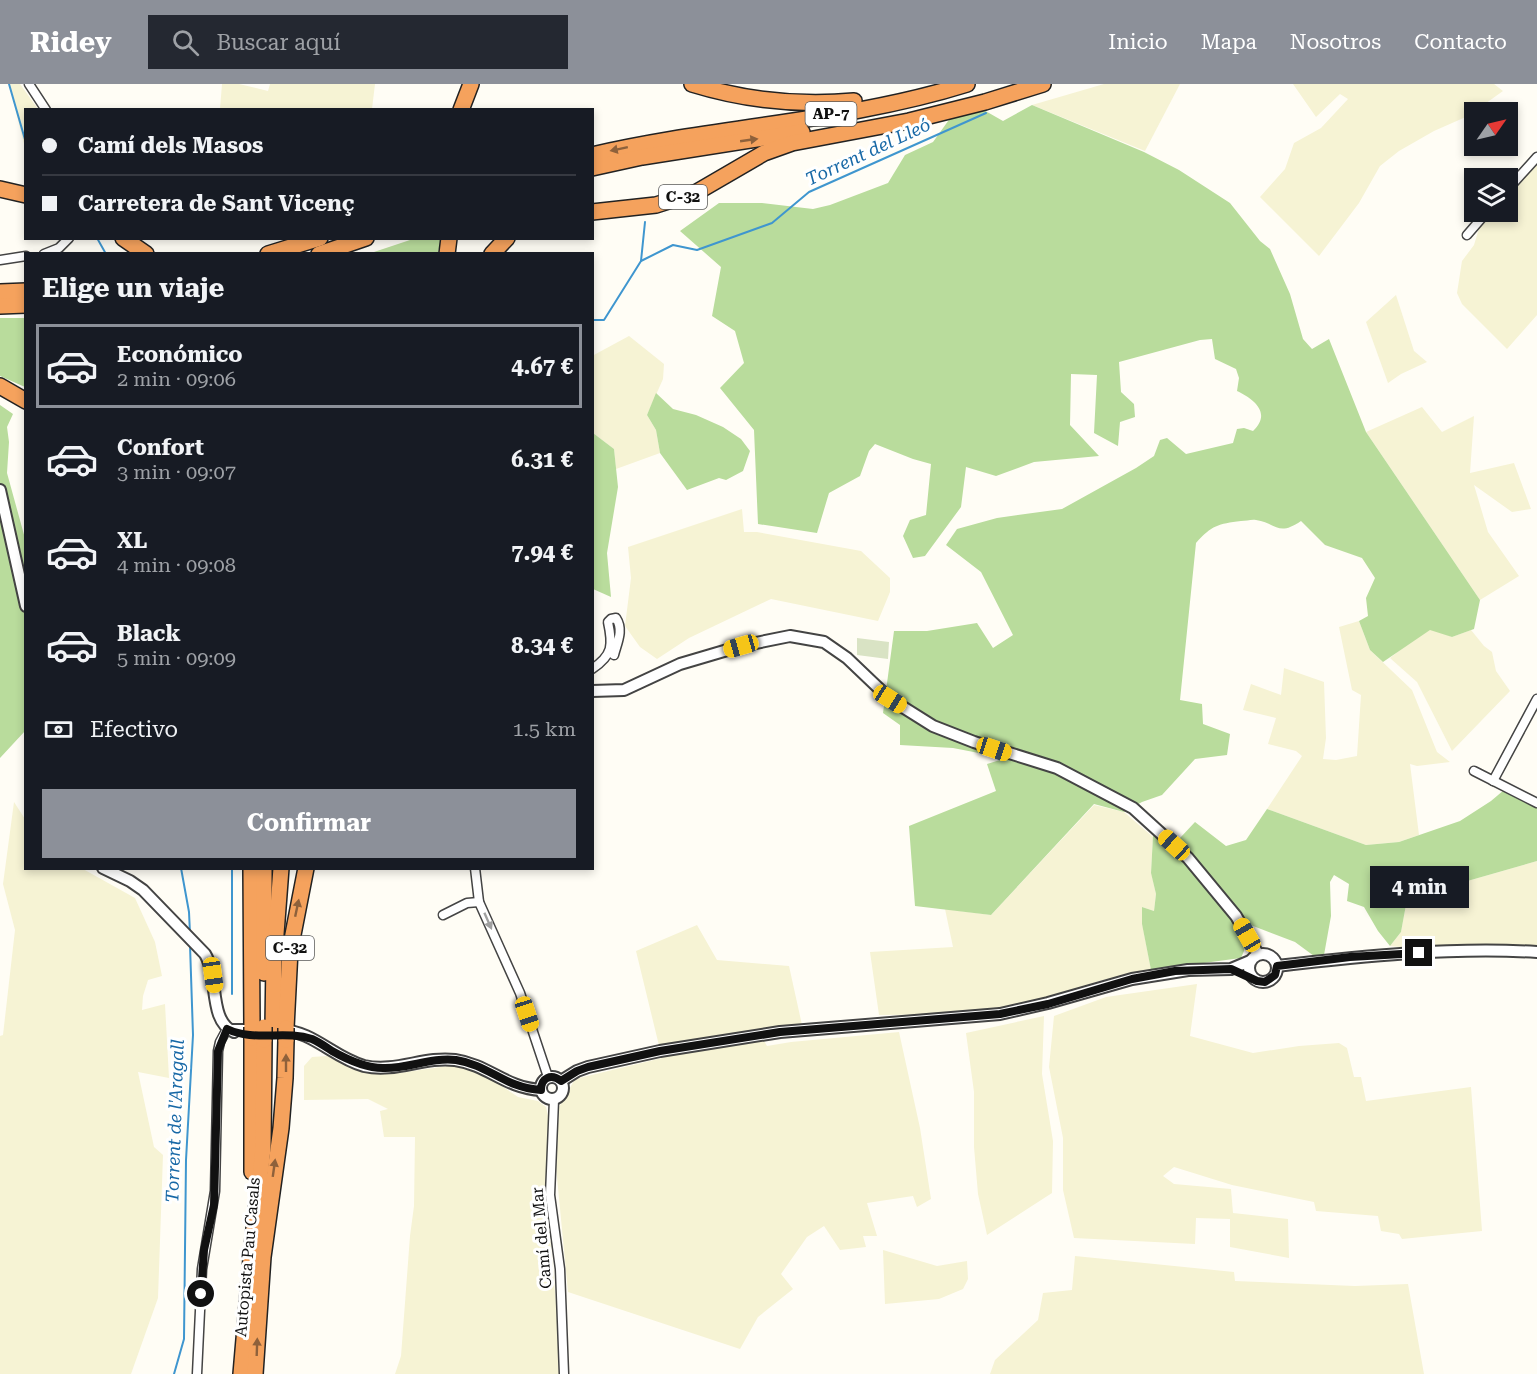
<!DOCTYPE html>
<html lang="es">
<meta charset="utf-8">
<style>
:root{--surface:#171b24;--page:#242831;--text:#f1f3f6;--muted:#9ea1a6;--line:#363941;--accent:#8c9099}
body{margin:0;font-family:"Roboto Serif",serif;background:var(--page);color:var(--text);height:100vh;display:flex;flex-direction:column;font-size:22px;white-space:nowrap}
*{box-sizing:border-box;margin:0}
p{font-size:20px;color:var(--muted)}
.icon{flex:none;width:33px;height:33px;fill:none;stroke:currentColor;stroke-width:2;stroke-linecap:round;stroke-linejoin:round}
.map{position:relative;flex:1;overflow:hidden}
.sheet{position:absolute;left:24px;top:168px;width:570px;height:618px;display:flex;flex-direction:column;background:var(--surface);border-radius:0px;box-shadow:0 3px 9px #0003}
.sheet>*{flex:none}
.top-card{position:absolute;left:24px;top:24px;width:570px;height:132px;border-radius:0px;box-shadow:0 3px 9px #0003;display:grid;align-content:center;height:132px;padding:0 18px;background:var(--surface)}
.needle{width:39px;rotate:56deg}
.controls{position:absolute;left:1464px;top:18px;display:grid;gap:12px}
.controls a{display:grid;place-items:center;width:54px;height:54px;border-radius:0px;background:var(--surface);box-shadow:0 3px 9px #0003;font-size:30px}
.end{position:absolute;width:27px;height:27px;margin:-14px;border:8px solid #111;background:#fff;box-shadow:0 0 0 3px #fff}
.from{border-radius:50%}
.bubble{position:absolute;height:42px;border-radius:0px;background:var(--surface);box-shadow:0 3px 9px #0003;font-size:20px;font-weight:700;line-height:42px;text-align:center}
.car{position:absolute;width:18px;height:36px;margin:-18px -9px;border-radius:8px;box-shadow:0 0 4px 2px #0007;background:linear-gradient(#f5c518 24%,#345 0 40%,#f5c518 0 76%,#345 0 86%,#f5c518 0)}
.top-card b{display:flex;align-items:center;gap:21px;height:57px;font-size:22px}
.top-card b+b{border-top:2px solid var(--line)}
.top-card i{width:15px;height:15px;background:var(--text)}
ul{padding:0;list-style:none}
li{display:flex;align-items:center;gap:18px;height:84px;margin:0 12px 9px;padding:0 6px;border:3px solid transparent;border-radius:0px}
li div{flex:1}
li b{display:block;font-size:22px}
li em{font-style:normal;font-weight:700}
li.current{border-color:var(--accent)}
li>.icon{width:54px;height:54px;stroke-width:1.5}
h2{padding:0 18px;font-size:27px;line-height:72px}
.pay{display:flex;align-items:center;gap:15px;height:66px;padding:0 18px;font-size:22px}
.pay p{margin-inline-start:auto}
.cta{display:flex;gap:12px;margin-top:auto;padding:12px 18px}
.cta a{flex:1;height:69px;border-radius:0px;background:var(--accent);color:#fff;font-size:24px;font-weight:700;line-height:69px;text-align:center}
header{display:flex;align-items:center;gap:36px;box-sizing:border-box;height:84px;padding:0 30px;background:var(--accent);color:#fff}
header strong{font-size:28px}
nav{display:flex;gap:33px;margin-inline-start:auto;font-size:21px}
.search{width:420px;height:54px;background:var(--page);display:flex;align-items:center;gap:15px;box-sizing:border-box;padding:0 21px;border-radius:0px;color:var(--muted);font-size:22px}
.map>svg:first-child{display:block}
</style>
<header>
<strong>Ridey</strong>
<div class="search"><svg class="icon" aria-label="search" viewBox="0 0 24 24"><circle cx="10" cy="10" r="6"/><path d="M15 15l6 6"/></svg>Buscar aquí</div>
<nav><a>Inicio</a><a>Mapa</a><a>Nosotros</a><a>Contacto</a></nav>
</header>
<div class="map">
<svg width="1537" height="1290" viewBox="0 0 1537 1290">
<rect width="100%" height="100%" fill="#fffdf5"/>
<!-- farmland -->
<g fill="#f6f3d4">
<polygon points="9,0 20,0 38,25 26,26 25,64"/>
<polygon points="222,0 239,0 268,7 270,0 375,0 372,25 220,25"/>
<polygon points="1104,0 1180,0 1145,67 1032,21"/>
<polygon points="1293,0 1494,0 1503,7 1468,32 1434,47 1399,67 1380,82 1359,119 1319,172 1260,113 1285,85 1294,59 1321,44 1348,15 1340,10 1316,33"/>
<polygon points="1537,79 1537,231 1507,265 1462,220 1457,209 1462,177 1474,161 1480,141 1492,128 1508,128 1508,111"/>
<polygon points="1396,211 1414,267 1427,278 1401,290 1388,299 1366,238"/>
<polygon points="629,252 664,280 663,295 647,331 656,346 660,369 616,385 614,365 593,349 592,272"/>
<polygon points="1422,323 1442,348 1474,332 1470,389 1514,379 1531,425 1512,428 1474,401 1488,448 1519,492 1480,516 1366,348"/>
<polygon points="742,425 744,448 757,448 861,467 890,494 890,508 878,537 771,515 689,554 657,575 640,563 625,542 631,494 628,463"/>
<polygon points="1359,537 1370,566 1412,606 1437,668 1450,678 1417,682 1410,680 1419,751 1399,758 1366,761 1267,725 1302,672 1296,667 1268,660 1276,634 1243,626 1251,600 1281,611 1284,584 1324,598 1326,654 1323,675 1336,676 1357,672 1361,611 1352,606 1339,543"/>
<polygon points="1429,543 1452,553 1471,546 1484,562 1492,568 1496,587 1510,607 1452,667 1417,598 1390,574"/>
<polygon points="14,718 25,735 26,784 83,785 135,814 155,858 162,892 148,896 143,912 142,926 165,920 169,994 138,988 154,1063 163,1071 158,1214 131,1290 0,1290 0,952 3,951 15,846 3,800"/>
<polygon points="1094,721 1124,728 1153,753 1151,788 1156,810 1154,827 1142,823 1142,839 1151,886 1099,897 1049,915 998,927 968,930 879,931 870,868 953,863 945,825 991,831"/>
<polygon points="1537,777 1537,864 1497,861 1419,865 1390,862 1401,848 1410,799 1437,796 1450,802"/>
<polygon points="697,841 717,876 789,882 802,941 758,946 767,962 791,958 899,948 920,1044 931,1115 917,1123 913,1112 867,1119 877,1152 863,1152 866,1163 840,1166 824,1142 807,1153 781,1190 793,1205 758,1233 740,1265 568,1208 556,1083 559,1023 575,995 662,974 636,867"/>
<polygon points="1197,900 1190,952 1253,969 1299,962 1339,959 1347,964 1354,993 1361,993 1366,1017 1471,1003 1482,1147 1402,1155 1399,1150 1381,1147 1378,1132 1316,1127 1314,1118 1232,1101 1174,1083 1163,1092 1174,1100 1231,1105 1233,1129 1288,1135 1289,1174 1230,1163 1230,1135 1196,1134 1195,1160 1074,1154 1063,1106 1063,1054 1049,983 1054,932 1106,913"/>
<polygon points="1044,932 1042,990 1053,1057 1052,1109 987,1151 978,1110 974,1063 974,1008 966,949"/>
<polygon points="327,972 344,979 382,988 399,989 455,981 480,987 518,1013 538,1017 546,1023 549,1036 549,1144 557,1229 560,1290 395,1290 401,1272 410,1152 414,1122 415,1053 384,1053 380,1027 388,1025 368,1015 304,1016 304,982 312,973"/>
<polygon points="883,1166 937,1182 967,1177 968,1195 963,1205 939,1215 885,1220"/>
<polygon points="1075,1172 1234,1188 1235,1197 1355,1202 1408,1200 1424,1290 990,1290 995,1276 1038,1236 1043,1209 1072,1206"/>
</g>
<!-- forest -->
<g fill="#b9dc9c">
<path d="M1032,21L1144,68L1179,86L1230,119L1260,157L1270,165L1290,210L1303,255L1312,265L1329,255L1366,348L1480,516L1474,545L1452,553L1430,546L1383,578L1370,566L1359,537L1368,532L1366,514L1375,494L1362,474L1325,461L1301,437C1278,453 1276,439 1256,436C1252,435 1246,437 1241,437C1218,440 1212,441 1196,459L1180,616L1202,620L1203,640L1230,650L1227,671L1195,675L1162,711L1142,718L1124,728L1094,720L991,831L915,822L909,742L996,707L987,680L1013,672L989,671L953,664L900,661V641L883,629L894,547H927L977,539L993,564L1013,551L981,488L946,461L957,445L997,434L1062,425L1136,384L1154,372L1160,356L1167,354L1186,370L1233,359L1237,345L1244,344L1253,347C1272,329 1254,315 1237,307L1239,294L1236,285L1215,275L1212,255L1200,256L1119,278L1121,308L1134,320L1135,333L1120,338L1118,362L1094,349L1097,291L1071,290L1070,341L1099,372L1034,378L996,392L966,383L961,423L925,472L913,474L903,452L910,436L926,431L931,380L913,375L875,360L869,367L860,392L829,409L817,449L758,440L754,346L720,304L744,279L735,247L712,232L721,183L680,147L719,119H762L813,125L830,121L888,99L905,71L933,58L951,33L982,25L1003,37Z"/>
<polygon points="413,155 441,155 438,169 368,170"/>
<polygon points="0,234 25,234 25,303 0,292"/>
<polygon points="656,309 673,325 696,331 723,343 741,355 750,367 743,387 726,396 719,394 687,406 660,369 656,346 647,331"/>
<polygon points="0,321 13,330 7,343 9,358 7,389 26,458 25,647 0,674"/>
<polygon points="593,349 614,365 618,403 607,469 611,513 593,505"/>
<polygon points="1504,706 1537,722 1537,777 1450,802 1436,796 1410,799 1401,848 1390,862 1378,847 1364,823 1347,817 1349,800 1334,791 1330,798 1331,832 1324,871 1314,872 1295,858 1248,840 1244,867 1241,874 1151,886 1142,840 1142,823 1154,827 1156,810 1151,789 1153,752 1180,754 1195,738 1226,762 1246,756 1267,725 1366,761 1399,758 1460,737 1491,717"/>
</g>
<!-- cemetery -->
<polygon fill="#d9e3c4" points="857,554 889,558 888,575 857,571"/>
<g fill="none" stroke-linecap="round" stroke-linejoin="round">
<!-- stream -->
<g stroke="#3f96cf" stroke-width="2">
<polyline points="9,0 26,59"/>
<polyline points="97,154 106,170"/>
<polyline points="641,177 645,138"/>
<polyline points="592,236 604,236 641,177 673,161 697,166 772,139 809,108 986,29"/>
<polyline points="181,784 189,828 190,850"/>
<polyline points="232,910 232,784"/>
<polyline points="174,1290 184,1255 186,1076 193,951 190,861"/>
</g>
<defs>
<g id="minor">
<polyline points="29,0 46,26"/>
<polyline points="1508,105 1537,73"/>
<polyline points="1467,151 1487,128"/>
<polyline points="44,170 59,164 69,154"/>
<polyline points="0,176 26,172"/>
<path d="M592,585C613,571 613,561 608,538L611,535L616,534C624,546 617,559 614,571"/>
<polyline points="1474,687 1537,719"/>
<polyline points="1493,697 1537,615"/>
<polyline points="475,784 479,818 520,909 548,993"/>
<polyline points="443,831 467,819 479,818"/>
<polyline points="554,1016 550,1111 560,1185 564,1290"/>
<polyline points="197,1290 202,1185 215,1107 218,967 220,958 227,945"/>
</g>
<g id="tertiary">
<polyline points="0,406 26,522"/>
<polyline points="592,607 624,606 680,580 741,562 790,552 824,558 847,574 890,615 933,642 974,658 1057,684 1133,724 1188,774 1236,832 1258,870"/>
<path d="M103,784L130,797L143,806L205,870C219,893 208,937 234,948"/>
<circle cx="1263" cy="884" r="14"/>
<path d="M1277,882C1363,872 1450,863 1537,868"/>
<polyline points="230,946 256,946"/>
<path d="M281,946C313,947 334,974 364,982C396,989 424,972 455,976C489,981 505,1004 541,1006"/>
<circle cx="552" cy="1004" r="11"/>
<polyline points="561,997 577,987 588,983 660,967 780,948 1000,930 1048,919 1132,895 1188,886 1231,885 1250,877"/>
</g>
<g id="motorway">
<path d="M692,0C744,16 799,22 854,17"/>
<polyline points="461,26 471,0"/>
<path d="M592,71C716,42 846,38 967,0"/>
<polyline points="592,84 642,73 802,48"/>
<polyline points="0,105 26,111"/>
<polyline points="592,128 656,121 697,108 764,69 792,59 909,37 985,18 1043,0"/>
<polyline points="123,154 146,170"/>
<polyline points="268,170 320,154"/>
<polyline points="319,170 366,154"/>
<polyline points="447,170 449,154"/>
<polyline points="492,170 507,154"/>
<polyline points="0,208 26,207"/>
<polyline points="0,222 26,221"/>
<polyline points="0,302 26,317"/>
<polyline points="251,784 252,943"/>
<polyline points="264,784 264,889"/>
<polyline points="273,943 274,876 281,784"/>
<polyline points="286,944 290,866 306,784"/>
<polyline points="252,1088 252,954"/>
<polyline points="241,1290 252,1163 263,1065 264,956"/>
<polyline points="255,1290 263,1173 281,1044 285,994 286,956"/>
</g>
</defs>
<!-- minor casing -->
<use href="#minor" stroke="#444" stroke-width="11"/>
<!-- tertiary casing -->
<use href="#tertiary" stroke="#444" stroke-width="14"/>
<!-- motorway casing -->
<use href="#motorway" stroke="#222" stroke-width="18"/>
<!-- minor -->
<use href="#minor" stroke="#fff" stroke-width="8"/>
<!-- tertiary -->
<use href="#tertiary" stroke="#fff" stroke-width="10"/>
<!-- motorway -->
<use href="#motorway" stroke="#f5a25d" stroke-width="15"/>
<defs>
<g id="motorway-bridge">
<polyline points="286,944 286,956"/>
<polyline points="252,954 252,943"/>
<polyline points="264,956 264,943"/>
</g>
</defs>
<!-- motorway-bridge casing -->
<use href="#motorway-bridge" stroke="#222" stroke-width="18" stroke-linecap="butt"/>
<!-- motorway-bridge -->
<use href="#motorway-bridge" stroke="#f5a25d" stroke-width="15"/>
</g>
<!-- one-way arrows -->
<defs><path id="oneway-solid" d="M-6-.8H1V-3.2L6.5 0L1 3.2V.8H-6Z" transform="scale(1.5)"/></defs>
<g fill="#8e613b">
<use href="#oneway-solid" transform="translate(749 56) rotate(-8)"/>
<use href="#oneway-solid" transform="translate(619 65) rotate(168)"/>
<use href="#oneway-solid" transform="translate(297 824) rotate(-78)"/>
<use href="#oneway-solid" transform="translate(286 979) rotate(-90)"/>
<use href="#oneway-solid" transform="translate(274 1084) rotate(-82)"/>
<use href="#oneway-solid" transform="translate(257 1263) rotate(-88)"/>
</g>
<use fill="#a0a0a0" href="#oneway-solid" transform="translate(488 837) rotate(66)"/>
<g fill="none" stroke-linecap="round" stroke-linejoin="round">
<!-- route -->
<path stroke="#111" stroke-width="8" d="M201,1210L204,1166L214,1121L218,967L227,945C254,958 285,946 312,955C319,958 326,963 332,967C348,976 365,984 383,984C408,985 431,973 456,976C489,981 505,1004 541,1006C541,994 551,989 561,997L577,987L588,983L660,967L780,948L1000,930L1048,920L1132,895L1175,887L1231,885L1257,897L1265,898L1275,891L1277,882L1350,873L1419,869"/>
</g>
<g text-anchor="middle" stroke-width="6" stroke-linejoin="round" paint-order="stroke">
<!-- shield labels -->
<g fill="#fff" stroke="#585858" stroke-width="1.5">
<rect x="805.5" y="18" width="51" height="24" rx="4.5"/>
<rect x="659" y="101" width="48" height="24" rx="4.5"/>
<rect x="266" y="852" width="48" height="24" rx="4.5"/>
</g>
<g font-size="15" font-weight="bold" fill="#111">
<text x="831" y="35">AP-7</text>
<text x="683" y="118">C-32</text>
<text x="290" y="869">C-32</text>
</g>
<!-- street labels -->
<g font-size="16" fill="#111" stroke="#fff">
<text transform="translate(541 1154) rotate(-95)" y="6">Camí del Mar</text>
<text transform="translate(247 1173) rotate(-85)" y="6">Autopista Pau Casals</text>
</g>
<!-- water labels -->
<g font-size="18" font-style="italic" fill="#1768a6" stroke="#fff">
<text transform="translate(868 68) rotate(-25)" y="6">Torrent del Lleó</text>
<text transform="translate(175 1037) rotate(-88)" y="6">Torrent de l'Aragall</text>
</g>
</g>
</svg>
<div class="controls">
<a><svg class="needle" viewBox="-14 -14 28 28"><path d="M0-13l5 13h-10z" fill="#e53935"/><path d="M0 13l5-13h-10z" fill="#9ea1a6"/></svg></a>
<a><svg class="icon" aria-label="layers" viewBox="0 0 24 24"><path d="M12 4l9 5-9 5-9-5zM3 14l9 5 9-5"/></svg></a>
</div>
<i class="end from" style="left:201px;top:1210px"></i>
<i class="end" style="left:1419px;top:869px"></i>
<div class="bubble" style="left:1370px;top:782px;width:99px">4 min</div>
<i class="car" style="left:741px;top:562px;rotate:254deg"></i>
<i class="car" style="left:890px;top:615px;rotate:122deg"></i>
<i class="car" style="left:994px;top:665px;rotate:108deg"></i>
<i class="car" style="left:1174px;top:761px;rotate:312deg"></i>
<i class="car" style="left:1247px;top:851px;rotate:330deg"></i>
<i class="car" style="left:213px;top:891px;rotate:172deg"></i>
<i class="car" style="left:527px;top:930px;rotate:162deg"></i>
<div class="top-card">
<b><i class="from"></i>Camí dels Masos</b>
<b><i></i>Carretera de Sant Vicenç</b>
</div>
<section class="sheet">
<h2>Elige un viaje</h2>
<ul>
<li class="current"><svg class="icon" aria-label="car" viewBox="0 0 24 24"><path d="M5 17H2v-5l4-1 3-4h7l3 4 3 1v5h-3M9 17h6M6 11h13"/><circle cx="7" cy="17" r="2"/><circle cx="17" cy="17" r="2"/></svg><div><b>Económico</b><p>2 min · 09:06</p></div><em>4.67 €</em></li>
<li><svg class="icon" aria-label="car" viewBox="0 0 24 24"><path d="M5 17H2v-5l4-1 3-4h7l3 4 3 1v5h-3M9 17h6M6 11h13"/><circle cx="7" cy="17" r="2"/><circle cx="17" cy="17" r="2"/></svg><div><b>Confort</b><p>3 min · 09:07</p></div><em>6.31 €</em></li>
<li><svg class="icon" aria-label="car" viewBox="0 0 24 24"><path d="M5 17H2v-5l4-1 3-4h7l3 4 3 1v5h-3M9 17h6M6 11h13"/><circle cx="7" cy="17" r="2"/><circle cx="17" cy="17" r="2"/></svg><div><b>XL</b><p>4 min · 09:08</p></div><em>7.94 €</em></li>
<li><svg class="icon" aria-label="car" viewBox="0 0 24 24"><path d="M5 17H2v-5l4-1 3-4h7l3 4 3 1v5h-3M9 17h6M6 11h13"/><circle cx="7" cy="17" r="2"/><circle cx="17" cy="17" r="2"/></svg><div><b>Black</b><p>5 min · 09:09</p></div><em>8.34 €</em></li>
</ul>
<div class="pay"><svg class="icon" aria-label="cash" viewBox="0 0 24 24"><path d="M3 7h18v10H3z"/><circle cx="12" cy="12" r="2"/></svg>Efectivo<p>1.5 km</p></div>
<div class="cta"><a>Confirmar</a></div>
</section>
</div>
